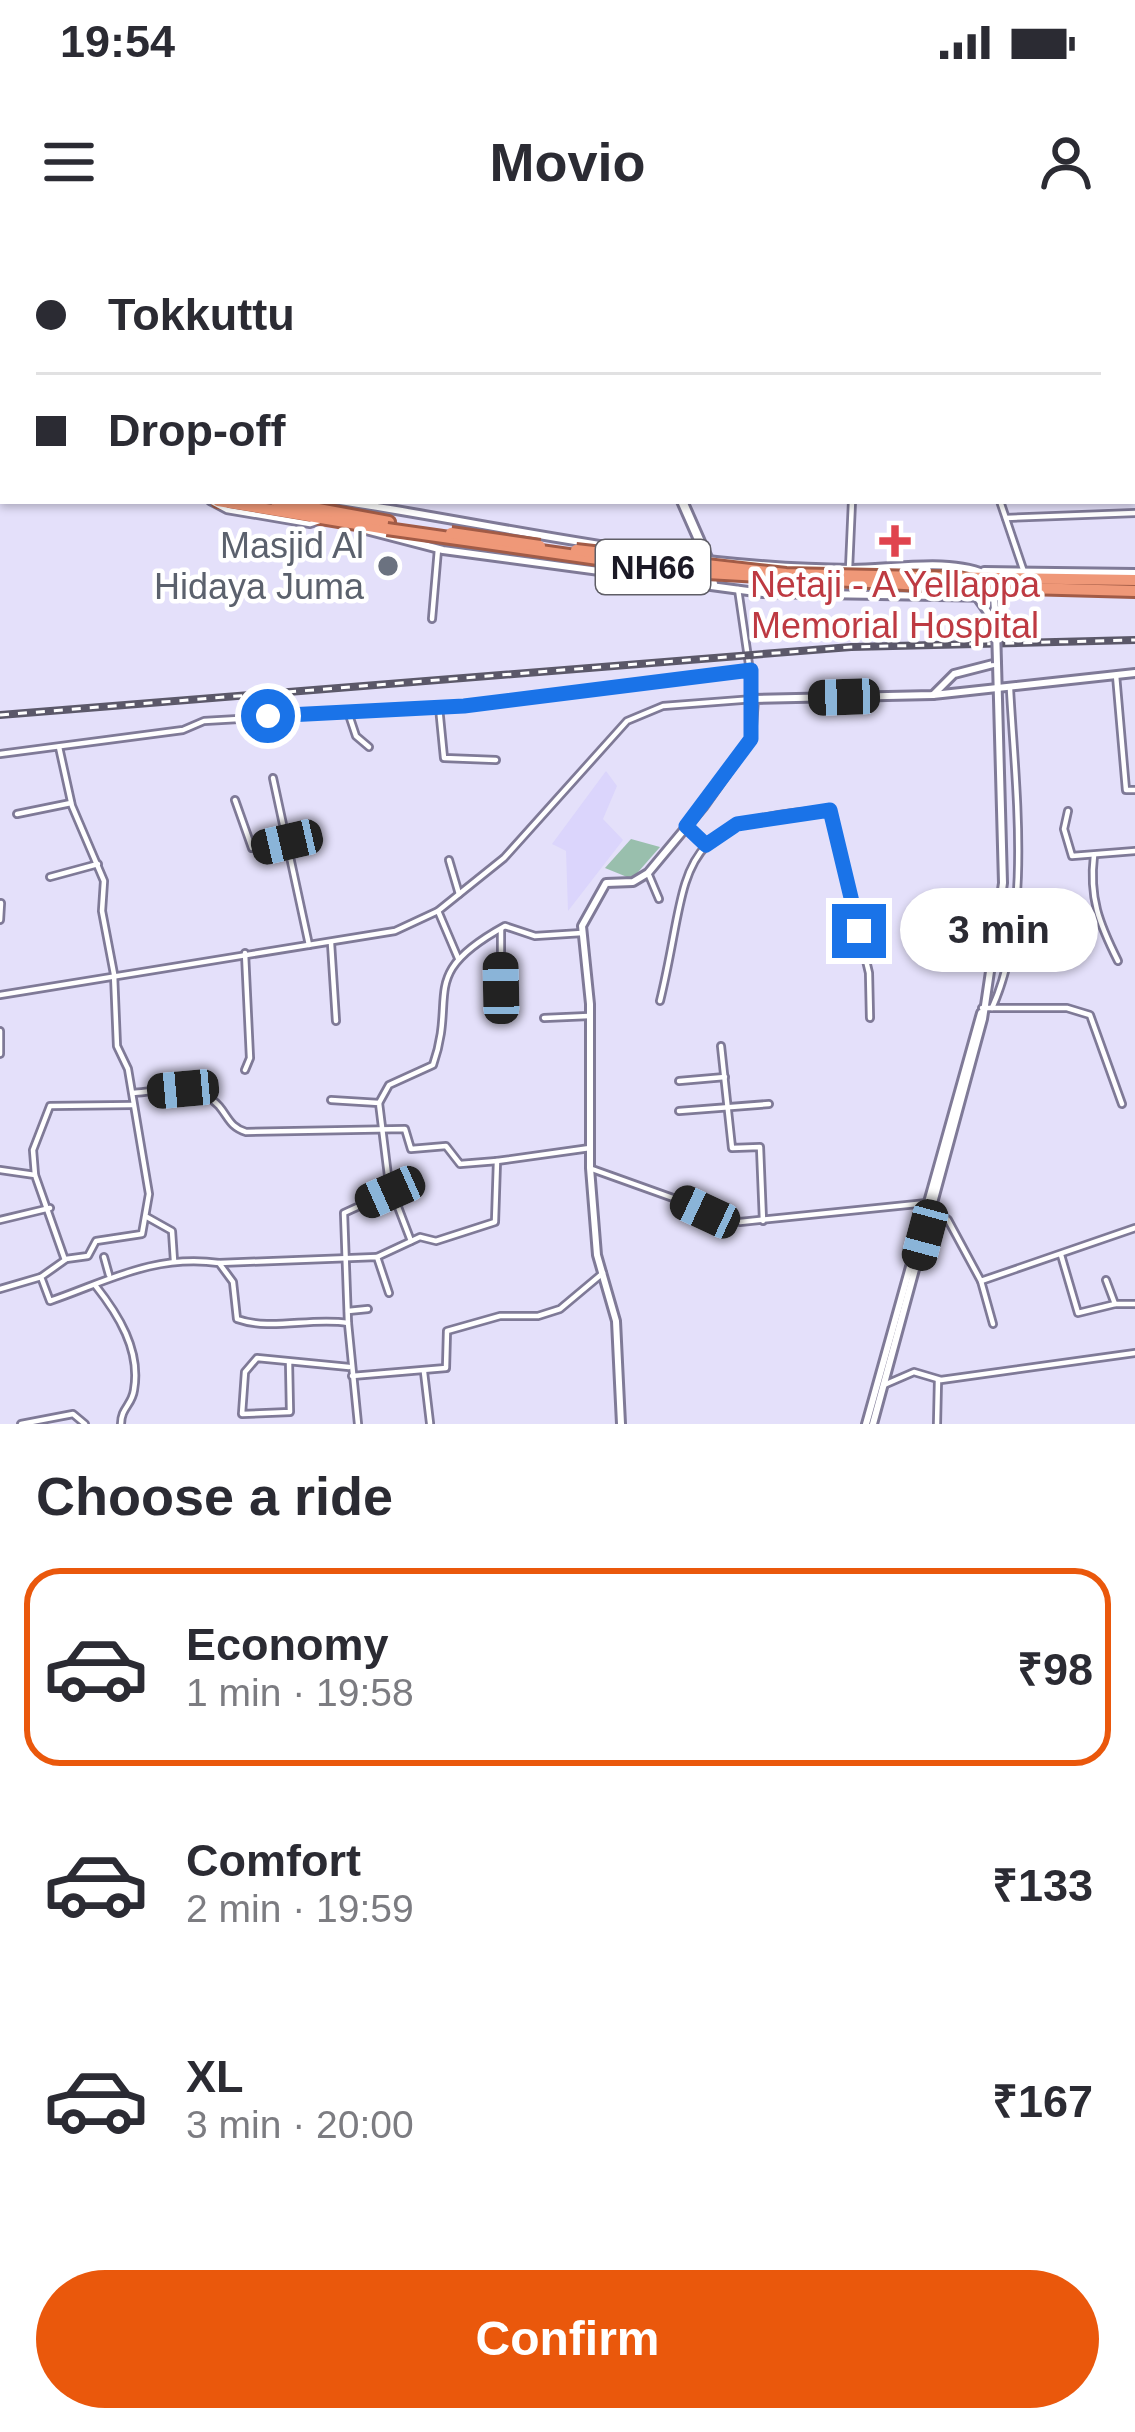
<!DOCTYPE html>
<meta charset="utf-8">
<style>
:root{--surface:#fff;--page:#f2f2f3;--text:#2b2b33;--muted:#7c7c81;--line:#e1e1e2;--accent:#ea580c}
body{margin:0;font-family:Helvetica,sans-serif;background:var(--page);color:var(--text);height:100vh;display:flex;flex-direction:column;font-size:45px;white-space:nowrap}
*{box-sizing:border-box;margin:0}
p{font-size:39px;color:var(--muted)}
.icon{flex:none;width:66px;height:66px;fill:none;stroke:currentColor;stroke-width:2;stroke-linecap:round;stroke-linejoin:round}
.map{position:relative;height:1184px;overflow:hidden}
.details{display:flex;flex-direction:column;background:var(--surface);flex:1}
.details>*{flex:none}
.banner{position:absolute;left:0px;top:0px;width:1137px;height:264px;box-shadow:0 3px 9px #0004;display:grid;align-content:center;height:264px;padding:0 36px;background:var(--surface)}
.end{position:absolute;width:54px;height:54px;margin:-27px;border:15px solid #1a73e8;background:#fff;box-shadow:0 0 0 6px #fff}
.from{border-radius:50%}
.bubble{position:absolute;height:84px;border-radius:42px;background:var(--surface);box-shadow:0 3px 9px #0004;font-size:39px;font-weight:800;line-height:84px;text-align:center}
.car{position:absolute;width:36px;height:72px;margin:-36px -18px;border-radius:15px;box-shadow:0 0 9px 3px #0007;background:linear-gradient(#222 24%,#8ab4d8 0 40%,#222 0 76%,#8ab4d8 0 86%,#222 0)}
.banner b{display:flex;align-items:center;gap:42px;height:114px;font-size:45px}
.banner b+b{border-top:3px solid var(--line)}
.banner i{width:30px;height:30px;background:var(--text)}
ul{padding:0;list-style:none}
li{display:flex;align-items:center;gap:36px;height:198px;margin:0 24px 18px;padding:0 12px;border:6px solid transparent;border-radius:36px}
li div{flex:1}
li b{display:block;font-size:45px}
li em{font-style:normal;font-weight:800}
li.selected{border-color:var(--accent)}
li>.icon{width:108px;height:108px;stroke-width:1.5}
h2{padding:0 36px;font-size:54px;line-height:144px}
.action{display:flex;gap:24px;margin-top:auto;padding:24px 36px}
.action a{flex:1;height:138px;border-radius:72px;background:var(--accent);color:#fff;font-size:48px;font-weight:800;line-height:138px;text-align:center}
.status{display:flex;justify-content:space-between;align-items:center;height:84px;padding:0 60px;background:var(--surface);direction:ltr}
.status svg{height:33px;fill:currentColor}
header{display:flex;justify-content:space-between;align-items:center;height:156px;padding:0 36px;background:var(--surface);font-size:54px;font-weight:800}
.map>svg:first-child{display:block}
</style>
<div class="status"><b>19:54</b><svg viewBox="0 0 49 12"><path d="M0 12V9h3v3zM5 12V6h3v6zM10 12V3h3v9zM15 12V0h3v12zM26 1h20v11H26zM47 4h2v5h-2z"/></svg></div>
<header><svg class="icon" aria-label="menu" viewBox="0 0 24 24"><path d="M4 6h16M4 12h16M4 18h16"/></svg>Movio<svg class="icon" aria-label="person" viewBox="0 0 24 24"><circle cx="12" cy="8" r="4"/><path d="M4 21q1-7 8-7t8 7"/></svg></header>
<div class="map">
<svg width="1135" height="1184" viewBox="0 0 1135 1184">
<rect width="100%" height="100%" fill="#e4e0fa"/>
<!-- built -->
<polygon fill="#dbd5fc" points="606,531 617,546 603,579 623,600 568,671 566,611 552,604"/>
<!-- green -->
<polygon fill="#99bfad" points="631,599 660,607 632,639 605,628"/>
<g fill="none" stroke-linecap="round" stroke-linejoin="round">
<defs>
<g id="minor">
<polyline points="123,0 125,3"/>
<polyline points="720,0 721,3"/>
<polyline points="856,0 857,3"/>
<polyline points="912,0 913,3"/>
<polyline points="1060,0 1061,3"/>
<polyline points="177,3 178,0"/>
<polyline points="211,3 216,0"/>
<polyline points="1134,16 1135,15"/>
<polyline points="1,20 3,30"/>
<polyline points="0,82 3,82"/>
<polyline points="0,180 3,179"/>
<polyline points="1134,239 1135,243"/>
<polyline points="210,261 227,270 310,284 319,281"/>
<polyline points="1000,261 1024,332"/>
<polyline points="1006,278 1135,273"/>
<polyline points="849,329 852,261"/>
<polyline points="432,379 438,309"/>
<polyline points="1116,435 1126,550 1135,550"/>
<polyline points="439,467 444,518 496,520"/>
<polyline points="348,472 356,496 369,507"/>
<polyline points="59,507 72,566 104,641 102,671 114,734 117,806 128,829 149,954 142,994 96,1001 88,1016 66,1019"/>
<polyline points="0,514 183,490 204,481 464,466 751,430"/>
<polyline points="273,538 309,705"/>
<polyline points="235,560 252,608 285,603"/>
<polyline points="1068,571 1064,589 1072,616 1135,611"/>
<polyline points="17,574 71,563"/>
<polyline points="686,587 704,603"/>
<path d="M1094,615C1089,658 1099,683 1118,721"/>
<polyline points="449,620 459,654"/>
<polyline points="648,633 659,659"/>
<polyline points="50,637 98,624"/>
<polyline points="438,671 458,718"/>
<polyline points="0,680 1,663"/>
<polyline points="501,689 501,747"/>
<polyline points="331,703 336,781"/>
<polyline points="245,713 250,818 245,830"/>
<polyline points="0,755 395,691 438,671 504,618 627,481 663,466 754,459 738,349"/>
<path d="M660,761C692,631 666,578 830,570L869,733L870,778"/>
<polyline points="982,768 1067,768 1090,775 1122,864"/>
<path d="M992,768C1033,678 1015,545 1010,449"/>
<polyline points="544,778 589,776"/>
<polyline points="0,791 0,814"/>
<polyline points="721,806 732,908 760,907 763,981"/>
<polyline points="679,841 725,837"/>
<path d="M133,853C159,851 198,842 219,866C229,878 230,887 246,892L405,889L411,909L446,906L460,924L497,921"/>
<polyline points="331,860 379,863 390,952 344,973 348,1083"/>
<path d="M379,863L389,845L433,825C458,754 416,735 505,686L535,696L582,693"/>
<polyline points="679,871 769,864"/>
<polyline points="592,929 740,982 927,963 948,980 981,1041 1135,988"/>
<path d="M0,930L35,935L65,1020L41,1037L50,1061C108,1041 154,1014 219,1023L233,1042L237,1079C271,1091 311,1077 348,1083L358,1184"/>
<polyline points="35,935 33,910 50,866 132,865"/>
<polyline points="398,967 411,1001"/>
<polyline points="147,977 172,991 174,1021"/>
<polyline points="0,980 50,968"/>
<polyline points="1061,1015 1078,1073 1115,1064 1106,1040"/>
<polyline points="104,1017 109,1035"/>
<polyline points="377,1017 420,997 436,1001 495,982 497,921 590,908"/>
<polyline points="219,1023 377,1017 389,1053"/>
<polyline points="981,1041 993,1084"/>
<path d="M95,1045C118,1074 141,1110 134,1150C132,1165 121,1168 121,1184"/>
<polyline points="0,1049 41,1037"/>
<polyline points="1115,1064 1135,1064"/>
<polyline points="348,1071 368,1069"/>
<polyline points="289,1122 290,1172 242,1174 245,1132 257,1118 349,1127"/>
<polyline points="424,1132 430,1183"/>
<polyline points="352,1136 446,1128 447,1091 500,1076 538,1076 560,1069 603,1033"/>
<polyline points="884,1145 914,1132 941,1140 1135,1113"/>
<polyline points="21,1184 73,1174 85,1184"/>
<polyline points="937,1184 938,1140"/>
</g>
<g id="tertiary">
<path d="M340,261C510,287 679,328 852,329C891,329 954,317 989,336"/>
<polyline points="362,289 443,310 763,353 995,357"/>
<polyline points="984,331 1135,333"/>
<polyline points="994,355 996,388"/>
<polyline points="977,357 994,381"/>
<polyline points="933,455 1135,433"/>
<polyline points="621,1184 616,1081 597,1015 590,928 590,764 582,686 606,643 633,642 648,633 703,567 751,499 754,459 933,455 954,434 997,423 1003,643 983,779 873,1184"/>
<polyline points="866,1184 981,773"/>
</g>
<g id="secondary">
<polyline points="563,0 564,3"/>
<polyline points="682,261 708,320 713,344"/>
</g>
<g id="trunk">
<polyline points="0,237 3,237"/>
<polyline points="0,248 3,248"/>
<polyline points="218,261 387,289"/>
<polyline points="275,261 389,282"/>
<polyline points="923,337 1135,340"/>
<polyline points="922,345 1135,351"/>
</g>
</defs>
<!-- minor casing -->
<use href="#minor" stroke="#7f7a97" stroke-width="10"/>
<!-- tertiary casing -->
<use href="#tertiary" stroke="#7f7a97" stroke-width="12"/>
<!-- secondary casing -->
<use href="#secondary" stroke="#7f7a97" stroke-width="14"/>
<!-- trunk casing -->
<use href="#trunk" stroke="#a25b46" stroke-width="16"/>
<!-- minor -->
<use href="#minor" stroke="#fff" stroke-width="4.5"/>
<!-- tertiary -->
<use href="#tertiary" stroke="#fff" stroke-width="6"/>
<!-- secondary -->
<use href="#secondary" stroke="#fff" stroke-width="8"/>
<!-- trunk -->
<use href="#trunk" stroke="#ef9878" stroke-width="10"/>
<defs>
<polyline id="rail" points="0,475 851,407 1135,400"/>
</defs>
<!-- rail casing -->
<use href="#rail" stroke="#5b5869" stroke-width="8"/>
<!-- rail -->
<use href="#rail" stroke="#fff" stroke-width="3" stroke-dasharray="9" stroke-linecap="butt"/>
<defs>
<polyline id="tertiary-bridge" points="996,388 997,423"/>
<g id="trunk-bridge">
<polyline points="387,289 689,332 922,345"/>
<polyline points="451,293 540,306"/>
<polyline points="576,310 786,334 923,337"/>
</g>
</defs>
<!-- tertiary-bridge casing -->
<use href="#tertiary-bridge" stroke="#7f7a97" stroke-width="12" stroke-linecap="butt"/>
<!-- trunk-bridge casing -->
<use href="#trunk-bridge" stroke="#a25b46" stroke-width="16" stroke-linecap="butt"/>
<!-- tertiary-bridge -->
<use href="#tertiary-bridge" stroke="#fff" stroke-width="6"/>
<!-- trunk-bridge -->
<use href="#trunk-bridge" stroke="#ef9878" stroke-width="10"/>
</g>
<g fill="none" stroke-linecap="round" stroke-linejoin="round">
<!-- route -->
<polyline stroke="#1a73e8" stroke-width="15" points="268,476 464,466 751,430 751,499 686,586 706,605 737,584 830,570 859,691"/>
</g>
<!-- markers -->
<path fill="#e0444e" stroke="#fff" stroke-width="4.5" d="M889 283h12v12h12v12h-12v12h-12v-12h-12v-12h12z"/>
<circle fill="#6b7280" stroke="#fff" stroke-width="4.5" cx="388" cy="326" r="12"/>
<g text-anchor="middle" stroke-width="9" stroke-linejoin="round" paint-order="stroke">
<!-- shield labels -->
<rect fill="#fff" stroke="#5f5e66" stroke-width="3" x="596" y="300" width="114" height="54" rx="9"/>
<g font-size="33" font-weight="bold" fill="#1b1925">
<text x="653" y="339">NH66</text>
</g>
<!-- worship labels -->
<g font-size="36" fill="#5b616d" stroke="#fff" text-anchor="end">
<text x="364" y="318">Masjid Al<tspan x="364" dy="41">Hidaya Juma</tspan></text>
</g>
<!-- health labels -->
<g font-size="36" fill="#be3a42" stroke="#fff">
<text x="895" y="357">Netaji - A Yellappa<tspan x="895" dy="41">Memorial Hospital</tspan></text>
</g>
</g>
</svg>
<i class="end from" style="left:268px;top:476px"></i>
<i class="end" style="left:859px;top:691px"></i>
<div class="bubble" style="left:900px;top:648px;width:198px">3 min</div>
<i class="car" style="left:844px;top:457px;rotate:268deg"></i>
<i class="car" style="left:287px;top:602px;rotate:257deg"></i>
<i class="car" style="left:501px;top:748px;rotate:359deg"></i>
<i class="car" style="left:183px;top:849px;rotate:265deg"></i>
<i class="car" style="left:390px;top:952px;rotate:246deg"></i>
<i class="car" style="left:705px;top:972px;rotate:295deg"></i>
<i class="car" style="left:925px;top:995px;rotate:195deg"></i>
<div class="banner">
<b><i class="from"></i>Tokkuttu</b>
<b><i></i>Drop-off</b>
</div>
</div>
<section class="details">
<h2>Choose a ride</h2>
<ul>
<li class="selected"><svg class="icon" aria-label="car" viewBox="0 0 24 24"><path d="M5 17H2v-5l4-1 3-4h7l3 4 3 1v5h-3M9 17h6M6 11h13"/><circle cx="7" cy="17" r="2"/><circle cx="17" cy="17" r="2"/></svg><div><b>Economy</b><p>1 min · 19:58</p></div><em>₹98</em></li>
<li><svg class="icon" aria-label="car" viewBox="0 0 24 24"><path d="M5 17H2v-5l4-1 3-4h7l3 4 3 1v5h-3M9 17h6M6 11h13"/><circle cx="7" cy="17" r="2"/><circle cx="17" cy="17" r="2"/></svg><div><b>Comfort</b><p>2 min · 19:59</p></div><em>₹133</em></li>
<li><svg class="icon" aria-label="car" viewBox="0 0 24 24"><path d="M5 17H2v-5l4-1 3-4h7l3 4 3 1v5h-3M9 17h6M6 11h13"/><circle cx="7" cy="17" r="2"/><circle cx="17" cy="17" r="2"/></svg><div><b>XL</b><p>3 min · 20:00</p></div><em>₹167</em></li>
</ul>
<div class="action"><a>Confirm</a></div>
</section>
